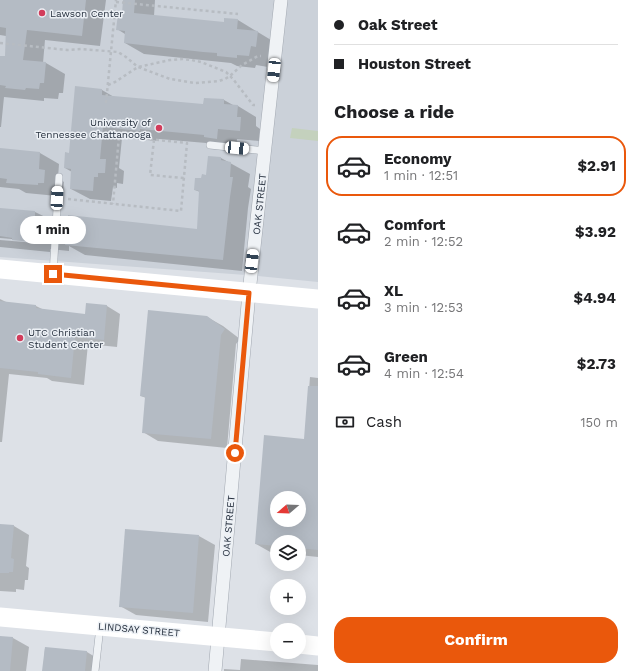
<!DOCTYPE html>
<meta charset="utf-8">
<style>
:root{--surface:#fff;--page:#f6f6f6;--text:#202124;--muted:#757577;--line:#e0e0e0;--accent:#ea580c}
body{margin:0;font-family:"Work Sans",sans-serif;background:var(--page);color:var(--text);height:100vh;display:flex;flex-direction:column;font-size:15px;white-space:nowrap}
*{box-sizing:border-box;margin:0}
p{font-size:13px;color:var(--muted)}
.icon{flex:none;width:22px;height:22px;fill:none;stroke:currentColor;stroke-width:2;stroke-linecap:round;stroke-linejoin:round}
.map{position:relative;flex:1;overflow:hidden}
.details{display:flex;flex-direction:column;background:var(--surface);width:316px}
.details>*{flex:none}
.guide{display:grid;align-content:center;height:88px;padding:0 16px;background:var(--surface)}
.needle{width:26px;rotate:251deg}
.fabs{position:absolute;left:270px;top:491px;display:grid;gap:8px}
.fabs a{display:grid;place-items:center;width:36px;height:36px;border-radius:50%;background:var(--surface);box-shadow:0 4px 16px #0002;font-size:20px}
.end{position:absolute;width:18px;height:18px;margin:-9px;border:5px solid #ea580c;background:#fff;box-shadow:0 0 0 2px #fff}
.from{border-radius:50%}
.bubble{position:absolute;height:28px;border-radius:14px;background:var(--surface);box-shadow:0 4px 16px #0002;font-size:13px;font-weight:700;line-height:28px;text-align:center}
.car{position:absolute;width:12px;height:24px;margin:-12px -6px;border-radius:5px;box-shadow:0 0 3px 1px #0007;background:linear-gradient(#fff 24%,#345 0 40%,#fff 0 76%,#345 0 86%,#fff 0)}
.guide b{display:flex;align-items:center;gap:14px;height:38px;font-size:15px}
.guide b+b{border-top:1px solid var(--line)}
.guide i{width:10px;height:10px;background:var(--text)}
ul{padding:0;list-style:none}
li{display:flex;align-items:center;gap:12px;height:60px;margin:0 8px 6px;padding:0 8px;border:2px solid transparent;border-radius:16px}
li div{flex:1}
li b{display:block;font-size:15px}
li em{font-style:normal;font-weight:700}
li.current{border-color:var(--accent)}
li>.icon{width:36px;height:36px;stroke-width:1.5}
h2{padding:0 16px;font-size:18px;line-height:48px}
.pay{display:flex;align-items:center;gap:10px;height:44px;padding:0 16px;font-size:15px}
.pay p{margin-inline-start:auto}
.button{display:flex;gap:8px;margin-top:auto;padding:8px 16px}
.button a{flex:1;height:46px;border-radius:16px;background:var(--accent);color:#fff;font-size:16px;font-weight:700;line-height:46px;text-align:center}
main{display:flex;flex:1;min-height:0}
.map>svg:first-child{display:block}
</style>
<main>
<div class="map">
<svg width="318" height="671" viewBox="0 0 318 671">
<rect width="100%" height="100%" fill="#dde1e7"/>
<!-- built -->
<polygon fill="#cbd1d9" points="0,0 318,0 318,282 258,276 0,257"/>
<!-- green -->
<polygon fill="#c4d1bd" points="292,128 318,131 318,141 290,138"/>
<!-- shadow -->
<g fill="#0003" fill-rule="evenodd">
<polygon points="0,0 106,0 100,46 45,40 43,63 46,63 65,74 63,93 59,93 58,99 44,98 44,101 4,97 1,127 0,127 0,57 6,57 6,36 0,35"/>
<polygon points="124,0 155,0 154,16 225,23 238,20 276,43 268,67 256,65 255,68 237,66 231,63 144,54 125,43 125,34 117,29 123,15"/>
<polygon points="102,90 114,97 204,105 224,100 233,105 238,106 256,117 256,126 260,129 259,141 237,139 236,149 218,144 159,139 159,141 122,138 119,168 124,171 123,184 117,183 117,188 113,187 111,201 90,199 71,189 72,172 65,168 70,154"/>
<polygon points="0,149 40,153 59,164 58,178 64,182 63,193 57,193 57,196 26,193 19,189 0,187"/>
<polygon points="209,157 221,158 250,174 248,187 251,189 248,208 242,271 85,255 69,246 69,251 50,249 50,252 0,247 0,240 36,243 36,241 0,238 0,209 35,212 62,225 198,230 200,192 195,190 202,179 207,176"/>
<polygon points="0,299 8,303 36,306 44,310 86,315 87,304 107,306 120,314 117,347 88,344 84,385 52,381 47,378 9,374 2,442 0,442"/>
<polygon points="207,317 223,326 240,339 236,344 227,448 158,441 143,432 146,398 141,396"/>
<path d="M310,377L318,378V557L299,555V542H277V553H272L256,544L265,436L305,440ZM277,498H299V520H277Z"/>
<polygon points="0,525 14,526 29,535 26,566 29,568 28,580 25,580 24,590 16,589 16,592 0,591"/>
<polygon points="199,536 215,545 208,622 136,615 120,606"/>
<polygon points="0,637 13,638 29,647 26,671 0,671"/>
<polygon points="45,648 87,652 100,660 99,671 43,671"/>
<polygon points="241,659 318,665 318,671 224,671 224,669 240,670"/>
</g>
<!-- building -->
<g fill="#b4bbc4" fill-rule="evenodd">
<polygon points="0,0 86,0 82,36 27,30 23,60 46,62 44,83 40,83 39,89 26,88 25,90 5,88 6,86 0,85 0,56 5,56 6,28 0,27"/>
<polygon points="123,0 135,0 134,13 224,22 224,18 238,19 237,29 258,31 256,47 251,46 249,56 237,55 237,58 217,56 217,53 203,52 124,43 125,31 116,30 118,14 122,14"/>
<polygon points="75,86 102,89 102,95 203,104 204,98 224,99 224,104 238,105 237,117 241,117 240,131 218,129 217,139 204,137 204,135 140,129 140,131 103,127 100,159 106,159 105,173 98,173 98,177 94,177 93,191 70,189 71,169 64,168 65,152 69,153"/>
<polygon points="0,148 40,152 39,169 45,170 44,183 38,183 38,185 6,183 7,179 0,178"/>
<polygon points="208,156 221,157 221,160 231,162 230,177 233,177 230,197 223,260 65,245 66,242 60,242 61,219 68,219 68,215 197,229 199,191 194,190 195,178 201,178 202,174 206,175"/>
<polygon points="0,208 35,211 35,216 51,218 50,241 32,239 31,242 12,240 12,238 0,236"/>
<polygon points="0,301 36,305 36,308 85,314 86,303 107,305 104,340 75,337 71,378 38,374 38,372 0,368"/>
<polygon points="148,310 207,316 225,329 221,335 211,439 142,433 145,397 140,396"/>
<path d="M308,386H318V550L299,548V542H277V546L255,544L264,435L304,439ZM277,498H299V520H277Z"/>
<polygon points="0,524 14,525 11,558 14,559 13,572 9,572 9,573 0,573"/>
<polygon points="125,529 199,535 193,613 119,607"/>
<polygon points="0,636 13,637 10,671 0,671"/>
<polygon points="45,647 87,651 85,671 42,671"/>
</g>
<g fill="none" stroke-linecap="round" stroke-linejoin="round">
<defs>
<g id="lane">
<polyline points="210,145 265,151"/>
<polyline points="53,274 59,177"/>
<polyline points="95,671 100,627"/>
</g>
<polyline id="street" points="215,671 249,293 281,0"/>
</defs>
<!-- lane casing -->
<use href="#lane" stroke="#a2a8b1" stroke-width="8"/>
<!-- street casing -->
<use href="#street" stroke="#a2a8b1" stroke-width="14"/>
<!-- path -->
<g stroke="#b7bcc2" stroke-width="2.5" stroke-dasharray="3 3" stroke-linecap="butt">
<polyline points="116,2 238,14"/>
<polyline points="0,43 67,50 82,49 118,52 126,57 138,67 170,79 195,83 219,81 225,79 230,76 242,65 258,56 261,56"/>
<polyline points="108,85 115,82 138,67 170,60 182,59 192,60 201,62 226,72 233,79 253,105 255,105"/>
<polyline points="106,103 116,0"/>
<polyline points="154,140 150,175 184,178"/>
<polyline points="68,199 181,211 187,143 119,136 113,204"/>
</g>
<!-- lane -->
<use href="#lane" stroke="#eff2f5" stroke-width="7"/>
<!-- street -->
<use href="#street" stroke="#eff2f5" stroke-width="13"/>
<!-- secondary -->
<g stroke="#fff" stroke-width="19">
<polyline points="0,269 318,299"/>
<polyline points="0,617 277,642"/>
<polyline points="299,644 318,646"/>
</g>
</g>
<g fill="none" stroke-linecap="round" stroke-linejoin="round">
<!-- route -->
<polyline stroke="#ea580c" stroke-width="5" points="53,274 249,293 235,453"/>
</g>
<!-- markers -->
<g fill="#d23c5b" stroke="#ecf0f5" stroke-width="1.5">
<circle cx="42" cy="13" r="4"/>
<circle cx="159" cy="128" r="4"/>
<circle cx="20" cy="338" r="4"/>
</g>
<g text-anchor="middle" stroke-width="3" stroke-linejoin="round" paint-order="stroke">
<!-- poi labels -->
<g font-size="10" fill="#26303e" stroke="#ecf0f5" text-anchor="start">
<text x="50" y="17">Lawson Center</text>
<text x="151" y="126" text-anchor="end">University of<tspan x="151" dy="12">Tennessee Chattanooga</tspan></text>
<text x="28" y="336">UTC Christian<tspan x="28" dy="12">Student Center</tspan></text>
</g>
<!-- street labels -->
<g font-size="10" fill="#26303e" stroke="#ecf0f5">
<text transform="translate(259 204) rotate(-84)" y="4">OAK STREET</text>
<text transform="translate(228 526) rotate(-85)" y="4">OAK STREET</text>
<text transform="translate(139 629) rotate(5)" y="4">LINDSAY STREET</text>
</g>
</g>
</svg>
<div class="fabs">
<a><svg class="needle" viewBox="-14 -14 28 28"><path d="M0-13l5 13h-10z" fill="#e53935"/><path d="M0 13l5-13h-10z" fill="#757577"/></svg></a>
<a><svg class="icon" aria-label="layers" viewBox="0 0 24 24"><path d="M12 4l9 5-9 5-9-5zM3 14l9 5 9-5"/></svg></a>
<a>+</a>
<a>−</a>
</div>
<i class="end from" style="left:235px;top:453px"></i>
<i class="end" style="left:53px;top:274px"></i>
<div class="bubble" style="left:20px;top:216px;width:66px">1 min</div>
<i class="car" style="left:274px;top:70px;rotate:186deg"></i>
<i class="car" style="left:237px;top:148px;rotate:96deg"></i>
<i class="car" style="left:57px;top:198px;rotate:3deg"></i>
<i class="car" style="left:252px;top:261px;rotate:7deg"></i>
</div>
<section class="details">
<div class="guide">
<b><i class="from"></i>Oak Street</b>
<b><i></i>Houston Street</b>
</div>
<h2>Choose a ride</h2>
<ul>
<li class="current"><svg class="icon" aria-label="car" viewBox="0 0 24 24"><path d="M5 17H2v-5l4-1 3-4h7l3 4 3 1v5h-3M9 17h6M6 11h13"/><circle cx="7" cy="17" r="2"/><circle cx="17" cy="17" r="2"/></svg><div><b>Economy</b><p>1 min · 12:51</p></div><em>$2.91</em></li>
<li><svg class="icon" aria-label="car" viewBox="0 0 24 24"><path d="M5 17H2v-5l4-1 3-4h7l3 4 3 1v5h-3M9 17h6M6 11h13"/><circle cx="7" cy="17" r="2"/><circle cx="17" cy="17" r="2"/></svg><div><b>Comfort</b><p>2 min · 12:52</p></div><em>$3.92</em></li>
<li><svg class="icon" aria-label="car" viewBox="0 0 24 24"><path d="M5 17H2v-5l4-1 3-4h7l3 4 3 1v5h-3M9 17h6M6 11h13"/><circle cx="7" cy="17" r="2"/><circle cx="17" cy="17" r="2"/></svg><div><b>XL</b><p>3 min · 12:53</p></div><em>$4.94</em></li>
<li><svg class="icon" aria-label="car" viewBox="0 0 24 24"><path d="M5 17H2v-5l4-1 3-4h7l3 4 3 1v5h-3M9 17h6M6 11h13"/><circle cx="7" cy="17" r="2"/><circle cx="17" cy="17" r="2"/></svg><div><b>Green</b><p>4 min · 12:54</p></div><em>$2.73</em></li>
</ul>
<div class="pay"><svg class="icon" aria-label="cash" viewBox="0 0 24 24"><path d="M3 7h18v10H3z"/><circle cx="12" cy="12" r="2"/></svg>Cash<p>150 m</p></div>
<div class="button"><a>Confirm</a></div>
</section>
</main>
